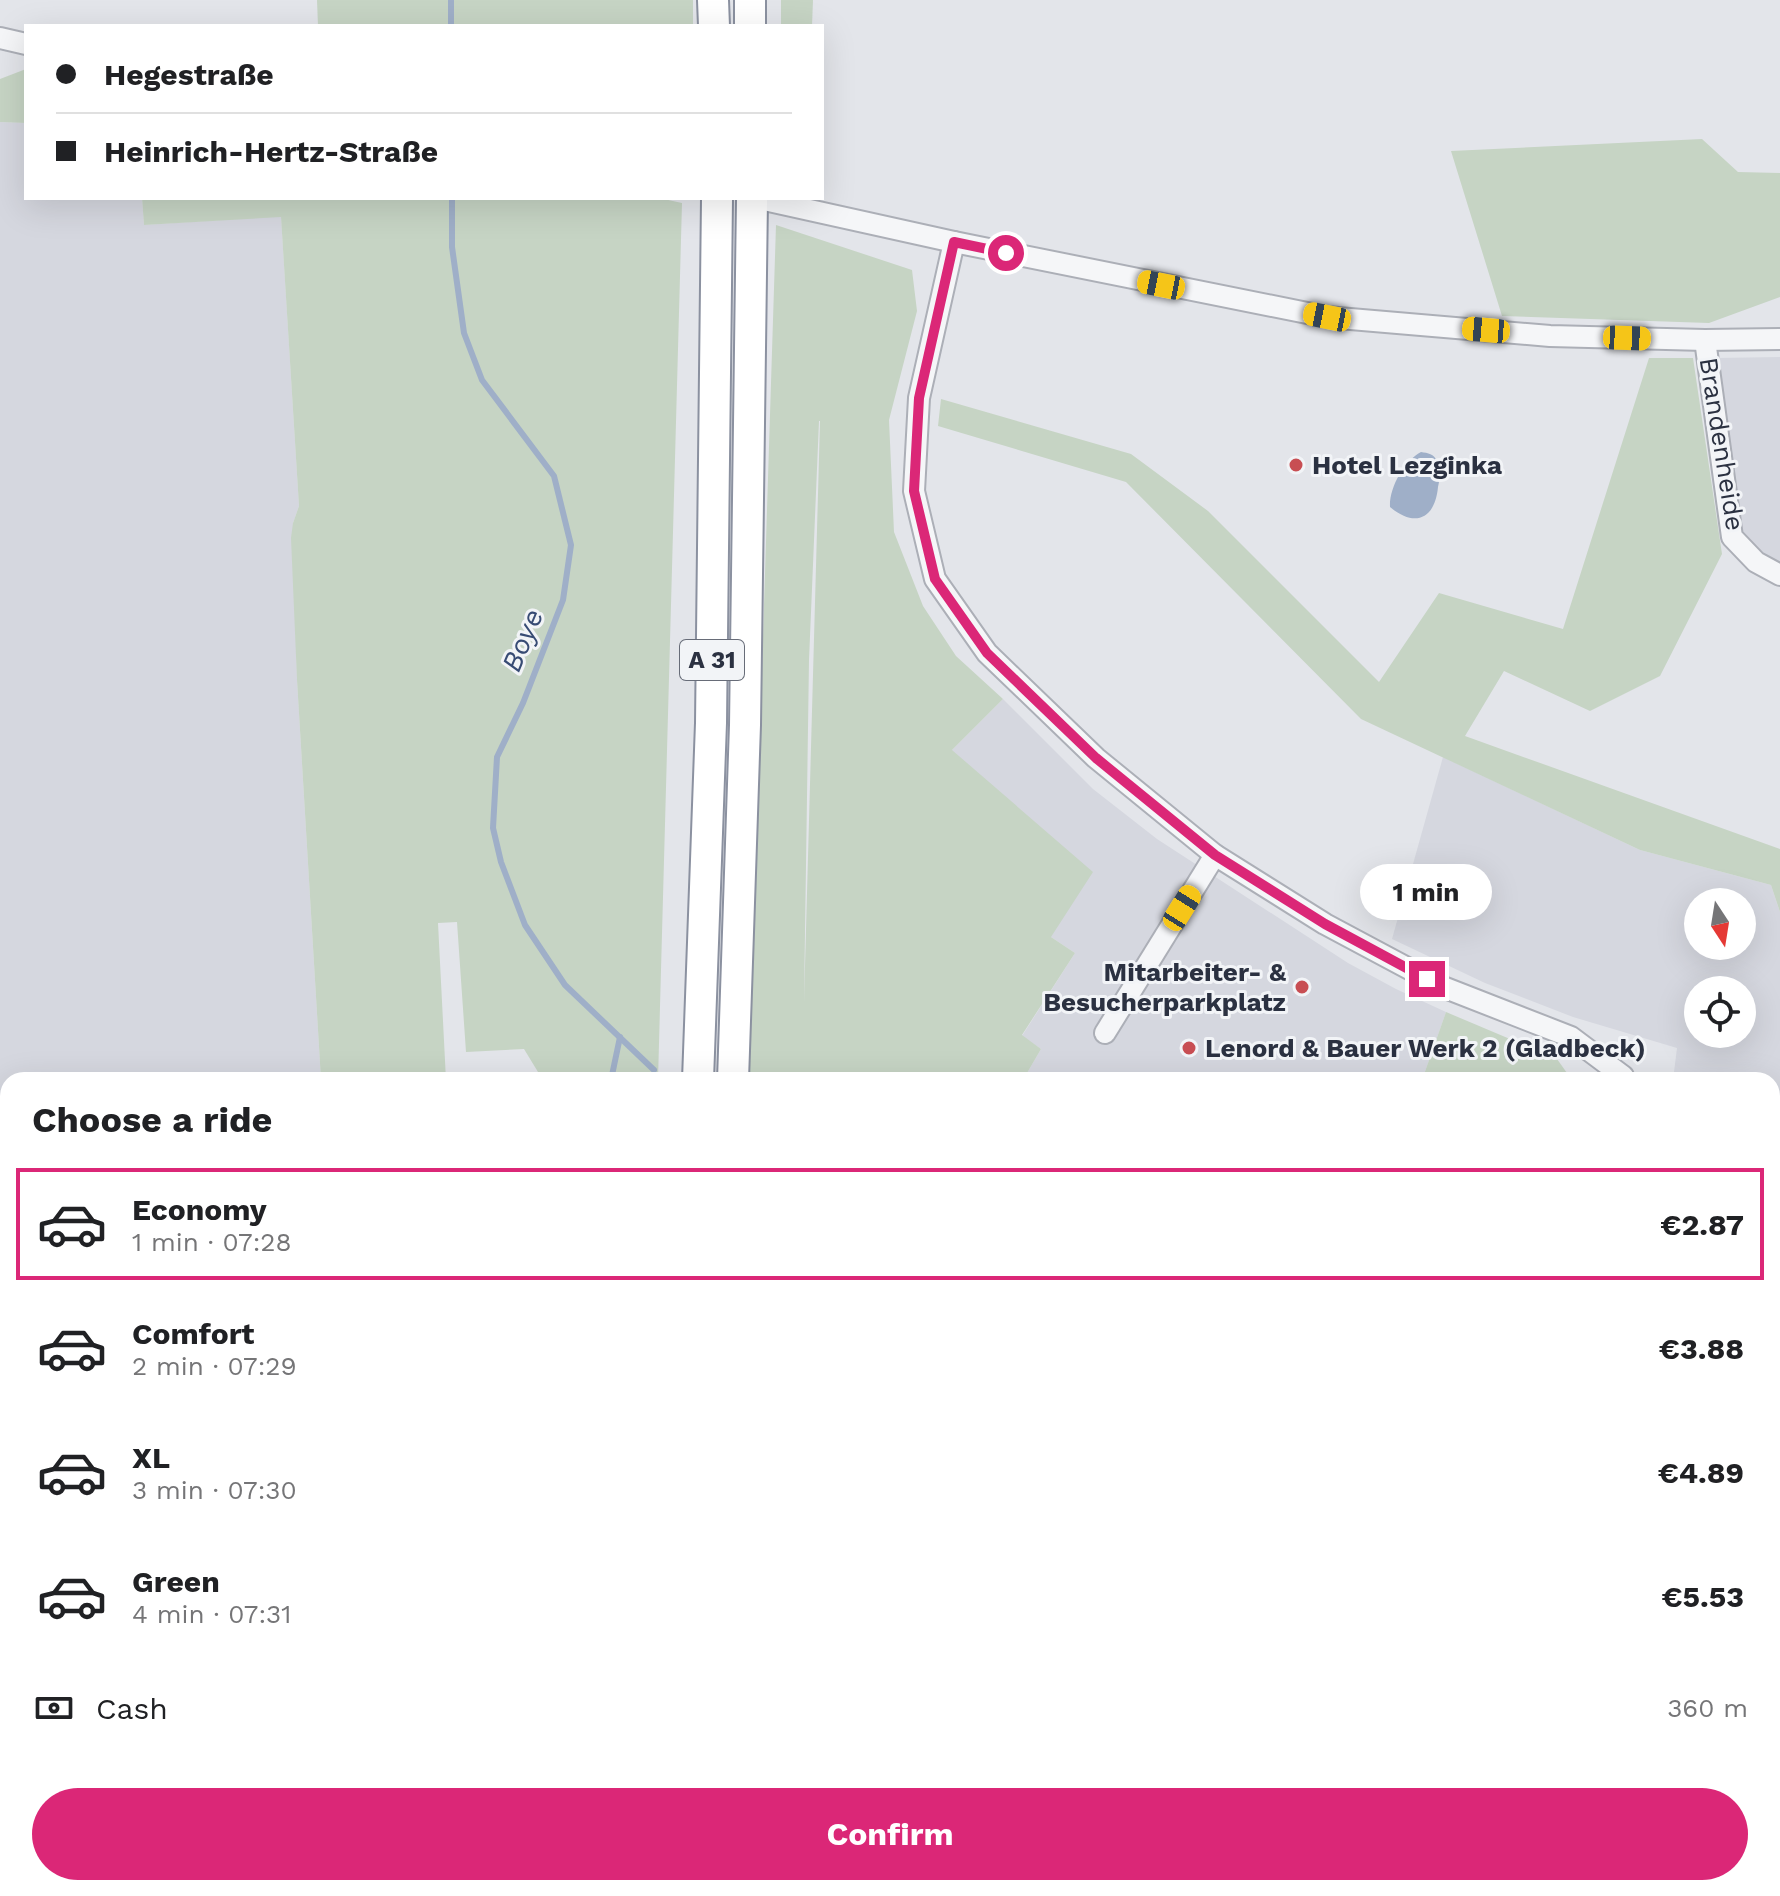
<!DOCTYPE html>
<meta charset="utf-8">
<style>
:root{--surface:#fff;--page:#f6f6f6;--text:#202124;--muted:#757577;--line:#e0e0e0;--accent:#db2777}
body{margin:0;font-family:"Work Sans",sans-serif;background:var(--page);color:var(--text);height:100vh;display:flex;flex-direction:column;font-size:30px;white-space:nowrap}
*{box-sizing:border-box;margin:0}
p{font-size:26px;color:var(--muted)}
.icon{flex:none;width:44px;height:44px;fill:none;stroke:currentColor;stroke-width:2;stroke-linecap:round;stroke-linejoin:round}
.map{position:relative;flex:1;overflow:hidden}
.details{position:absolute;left:0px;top:1072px;width:1780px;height:824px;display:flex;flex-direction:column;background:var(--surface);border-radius:24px 24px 0 0;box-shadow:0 8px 32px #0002}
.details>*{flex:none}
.banner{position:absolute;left:24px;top:24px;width:800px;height:176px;border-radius:0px;box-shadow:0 8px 32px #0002;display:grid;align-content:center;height:176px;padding:0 32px;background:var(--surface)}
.needle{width:52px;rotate:168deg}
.buttons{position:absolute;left:1684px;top:888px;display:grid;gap:16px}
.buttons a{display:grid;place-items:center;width:72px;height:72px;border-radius:50%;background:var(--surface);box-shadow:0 8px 32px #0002;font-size:40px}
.end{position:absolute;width:36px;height:36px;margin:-18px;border:10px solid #db2777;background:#fff;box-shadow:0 0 0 4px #fff}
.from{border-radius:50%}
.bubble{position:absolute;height:56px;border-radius:28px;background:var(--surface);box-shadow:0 8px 32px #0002;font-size:26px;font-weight:700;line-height:56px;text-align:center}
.car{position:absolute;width:24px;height:48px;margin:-24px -12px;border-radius:10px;box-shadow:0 0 6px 2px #0007;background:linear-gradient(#f5c518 24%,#345 0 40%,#f5c518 0 76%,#345 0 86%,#f5c518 0)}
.banner b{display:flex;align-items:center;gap:28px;height:76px;font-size:30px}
.banner b+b{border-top:2px solid var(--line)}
.banner i{width:20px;height:20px;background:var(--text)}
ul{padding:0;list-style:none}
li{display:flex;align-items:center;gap:24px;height:112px;margin:0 16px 12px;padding:0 16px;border:4px solid transparent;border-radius:0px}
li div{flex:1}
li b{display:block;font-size:30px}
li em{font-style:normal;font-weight:700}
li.selected{border-color:var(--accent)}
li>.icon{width:72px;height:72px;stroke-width:1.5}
h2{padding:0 32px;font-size:36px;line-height:96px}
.pay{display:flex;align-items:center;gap:20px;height:88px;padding:0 32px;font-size:30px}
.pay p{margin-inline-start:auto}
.primary-button{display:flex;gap:16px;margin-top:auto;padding:16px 32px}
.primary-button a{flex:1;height:92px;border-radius:48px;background:var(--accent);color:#fff;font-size:32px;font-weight:700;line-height:92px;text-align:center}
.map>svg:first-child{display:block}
</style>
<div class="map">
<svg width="1780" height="1896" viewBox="0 0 1780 1896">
<rect width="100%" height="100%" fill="#e3e5ea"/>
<!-- built -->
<g fill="#d5d7df" fill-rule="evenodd">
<polygon points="0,122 26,123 26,198 142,198 144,225 281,216 299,506 293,523 297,680 321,1080 8,1080 8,1888 372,1888 373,1896 0,1896"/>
<polygon points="1780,357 1780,567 1759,556 1741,536 1716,358"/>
<polygon points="1003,699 1093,789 1157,839 1348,963 1396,989 1446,1012 1422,1080 1383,1080 1374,1076 1373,1080 1023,1080 1041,1049 1022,1036 1075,953 1051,937 950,752"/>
<path d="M1443,757L1640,850L1771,885L1780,912V1364H1772V1080H1673L1677,1048L1573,1017L1485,983L1392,939ZM1698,902H1742V946H1698ZM1698,990H1742V1034H1698Z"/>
</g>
<!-- green -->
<g fill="#c6d4c4" fill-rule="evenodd">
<polygon points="317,0 693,0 693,26 318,26"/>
<polygon points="781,0 813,0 812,26 781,26"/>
<polygon points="26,69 26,123 0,122 0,79"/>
<polygon points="1702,139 1738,172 1780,173 1780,297 1709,323 1502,316 1451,151"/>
<polygon points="142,198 659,198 682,203 658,1080 535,1080 538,1072 524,1049 466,1052 457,922 438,923 446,1080 321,1080 297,680 291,538 293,523 299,506 281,217 144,225"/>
<path d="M776,225L912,270L917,311L889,420L894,532L923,606L956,656L1003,699L952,750L1093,872L1051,937L1075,953L1022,1035L1041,1049L1023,1080H749ZM819,421H820L804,1002L809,660Z"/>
<polygon points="1649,358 1693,358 1722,554 1660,676 1590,711 1504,671 1465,736 1780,849 1780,912 1771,885 1640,850 1361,719 1126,482 938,426 941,399 1131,454 1208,511 1379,682 1439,593 1563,629"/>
<polygon points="1446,1012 1557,1059 1572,1080 1422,1080"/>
<polygon points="1772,1364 1780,1364 1780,1555 1772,1548"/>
<polygon points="1772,1640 1780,1649 1780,1896 1518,1896 1523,1888 1772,1888"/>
<polygon points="372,1888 610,1888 609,1896 373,1896"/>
<polygon points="701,1888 856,1888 855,1896 700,1896"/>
</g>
<!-- water -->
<path fill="#9fafc8" d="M1421,452C1428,453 1434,454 1437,461C1441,469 1440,478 1438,487C1435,519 1415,528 1390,507C1389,488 1404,461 1421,452Z"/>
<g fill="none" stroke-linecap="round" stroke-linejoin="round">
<!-- stream -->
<g stroke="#9fafc8" stroke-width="6">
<polyline points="451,26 451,0"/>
<polyline points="452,198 452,247 464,333 482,380 554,476 571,545 563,600 523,703 497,757 493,828 501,862 525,925 565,985 654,1070"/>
<polyline points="611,1080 620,1037"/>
<polyline points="1772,1561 1780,1569"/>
<polyline points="594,1896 595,1888"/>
<polyline points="856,1896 858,1888"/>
</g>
<defs>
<g id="minor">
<polyline points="0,38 26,44"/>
<polyline points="755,198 954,242 1327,317 1550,336 1705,340 1780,339"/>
<polyline points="954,242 919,398 914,491 935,579 987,653 1096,758 1215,855 1325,924 1443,987 1571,1037 1623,1076"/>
<polyline points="1705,340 1732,537 1756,562 1780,575"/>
<polyline points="1105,1033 1215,855"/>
</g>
<g id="highway">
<polyline points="713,0 714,26"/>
<polyline points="750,0 750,26"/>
<polyline points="698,1080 711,723 717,198"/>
<polyline points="733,1080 745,725 752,198"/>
<polyline points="643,1896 643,1888"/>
<polyline points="679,1896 680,1888"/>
</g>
</defs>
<!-- minor casing -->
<use href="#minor" stroke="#acafb7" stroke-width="24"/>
<!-- highway casing -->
<use href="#highway" stroke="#8b91a0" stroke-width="34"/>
<!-- minor -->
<use href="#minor" stroke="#f5f6f8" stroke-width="20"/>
<!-- highway -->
<use href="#highway" stroke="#fff" stroke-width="30"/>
</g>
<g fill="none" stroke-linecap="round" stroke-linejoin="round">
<!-- route -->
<polyline stroke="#db2777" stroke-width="10" points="1006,253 954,242 919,398 914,491 935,579 987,653 1096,758 1215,855 1325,924 1427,979"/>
</g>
<!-- markers -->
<g fill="#c84e53" stroke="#f2f4f7" stroke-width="3">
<circle cx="1296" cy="465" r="8"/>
<circle cx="1302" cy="987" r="8"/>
<circle cx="1189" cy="1048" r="8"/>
</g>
<g text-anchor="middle" stroke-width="6" stroke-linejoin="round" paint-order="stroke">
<!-- shield labels -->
<rect fill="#f2f4f7" stroke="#676c78" stroke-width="2" x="680" y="640" width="64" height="40" rx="6"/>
<g font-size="24" font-weight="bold" fill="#2b3141">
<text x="712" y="668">A 31</text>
</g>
<!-- street labels -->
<g font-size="26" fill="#2b3141" stroke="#f2f4f7">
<text transform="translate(1722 444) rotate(81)" y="9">Brandenheide</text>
</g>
<!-- poi labels -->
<g font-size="26" font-weight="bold" fill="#2b3141" stroke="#f2f4f7" text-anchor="start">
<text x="1312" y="474">Hotel Lezginka</text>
<text x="1286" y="981" text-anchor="end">Mitarbeiter- &amp;<tspan x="1286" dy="30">Besucherparkplatz</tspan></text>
<text x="1205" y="1057">Lenord &amp; Bauer Werk 2 (Gladbeck)</text>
</g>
<!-- water labels -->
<g font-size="28" font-style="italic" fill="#374b74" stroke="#f2f4f7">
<text transform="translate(522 640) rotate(-67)" y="10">Boye</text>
</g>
</g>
</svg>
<div class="buttons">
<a><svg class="needle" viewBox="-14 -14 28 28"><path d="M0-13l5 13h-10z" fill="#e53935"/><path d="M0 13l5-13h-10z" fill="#757577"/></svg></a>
<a><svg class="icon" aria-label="locate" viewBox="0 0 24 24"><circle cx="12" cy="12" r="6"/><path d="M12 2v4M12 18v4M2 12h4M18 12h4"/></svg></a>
</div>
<i class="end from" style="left:1006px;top:253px"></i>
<i class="end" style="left:1427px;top:979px"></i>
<div class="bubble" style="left:1360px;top:864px;width:132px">1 min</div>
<i class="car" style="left:1161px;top:285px;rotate:281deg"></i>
<i class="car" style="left:1327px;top:317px;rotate:281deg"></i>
<i class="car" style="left:1486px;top:330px;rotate:275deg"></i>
<i class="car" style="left:1627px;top:338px;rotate:92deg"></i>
<i class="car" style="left:1182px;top:908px;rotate:32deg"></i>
<div class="banner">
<b><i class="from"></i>Hegestraße</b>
<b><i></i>Heinrich-Hertz-Straße</b>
</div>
<section class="details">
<h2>Choose a ride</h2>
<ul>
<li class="selected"><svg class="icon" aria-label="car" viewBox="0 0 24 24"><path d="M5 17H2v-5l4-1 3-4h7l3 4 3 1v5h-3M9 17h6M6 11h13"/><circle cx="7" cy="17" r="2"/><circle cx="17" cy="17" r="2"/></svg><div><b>Economy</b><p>1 min · 07:28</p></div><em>€2.87</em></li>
<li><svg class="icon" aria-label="car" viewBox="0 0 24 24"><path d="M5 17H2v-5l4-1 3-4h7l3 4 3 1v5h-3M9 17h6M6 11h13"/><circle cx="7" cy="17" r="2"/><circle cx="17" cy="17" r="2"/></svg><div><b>Comfort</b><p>2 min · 07:29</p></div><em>€3.88</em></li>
<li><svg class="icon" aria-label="car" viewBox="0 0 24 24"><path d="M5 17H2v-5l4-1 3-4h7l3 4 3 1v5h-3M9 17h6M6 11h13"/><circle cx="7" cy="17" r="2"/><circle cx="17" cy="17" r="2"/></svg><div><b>XL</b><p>3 min · 07:30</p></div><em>€4.89</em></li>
<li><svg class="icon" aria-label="car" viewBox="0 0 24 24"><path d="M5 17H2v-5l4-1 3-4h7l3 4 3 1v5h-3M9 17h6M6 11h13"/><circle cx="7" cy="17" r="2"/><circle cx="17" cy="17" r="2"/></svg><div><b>Green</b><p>4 min · 07:31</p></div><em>€5.53</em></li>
</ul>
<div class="pay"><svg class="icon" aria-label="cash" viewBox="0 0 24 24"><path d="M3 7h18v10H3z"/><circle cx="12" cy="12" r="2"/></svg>Cash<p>360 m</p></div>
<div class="primary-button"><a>Confirm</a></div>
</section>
</div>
